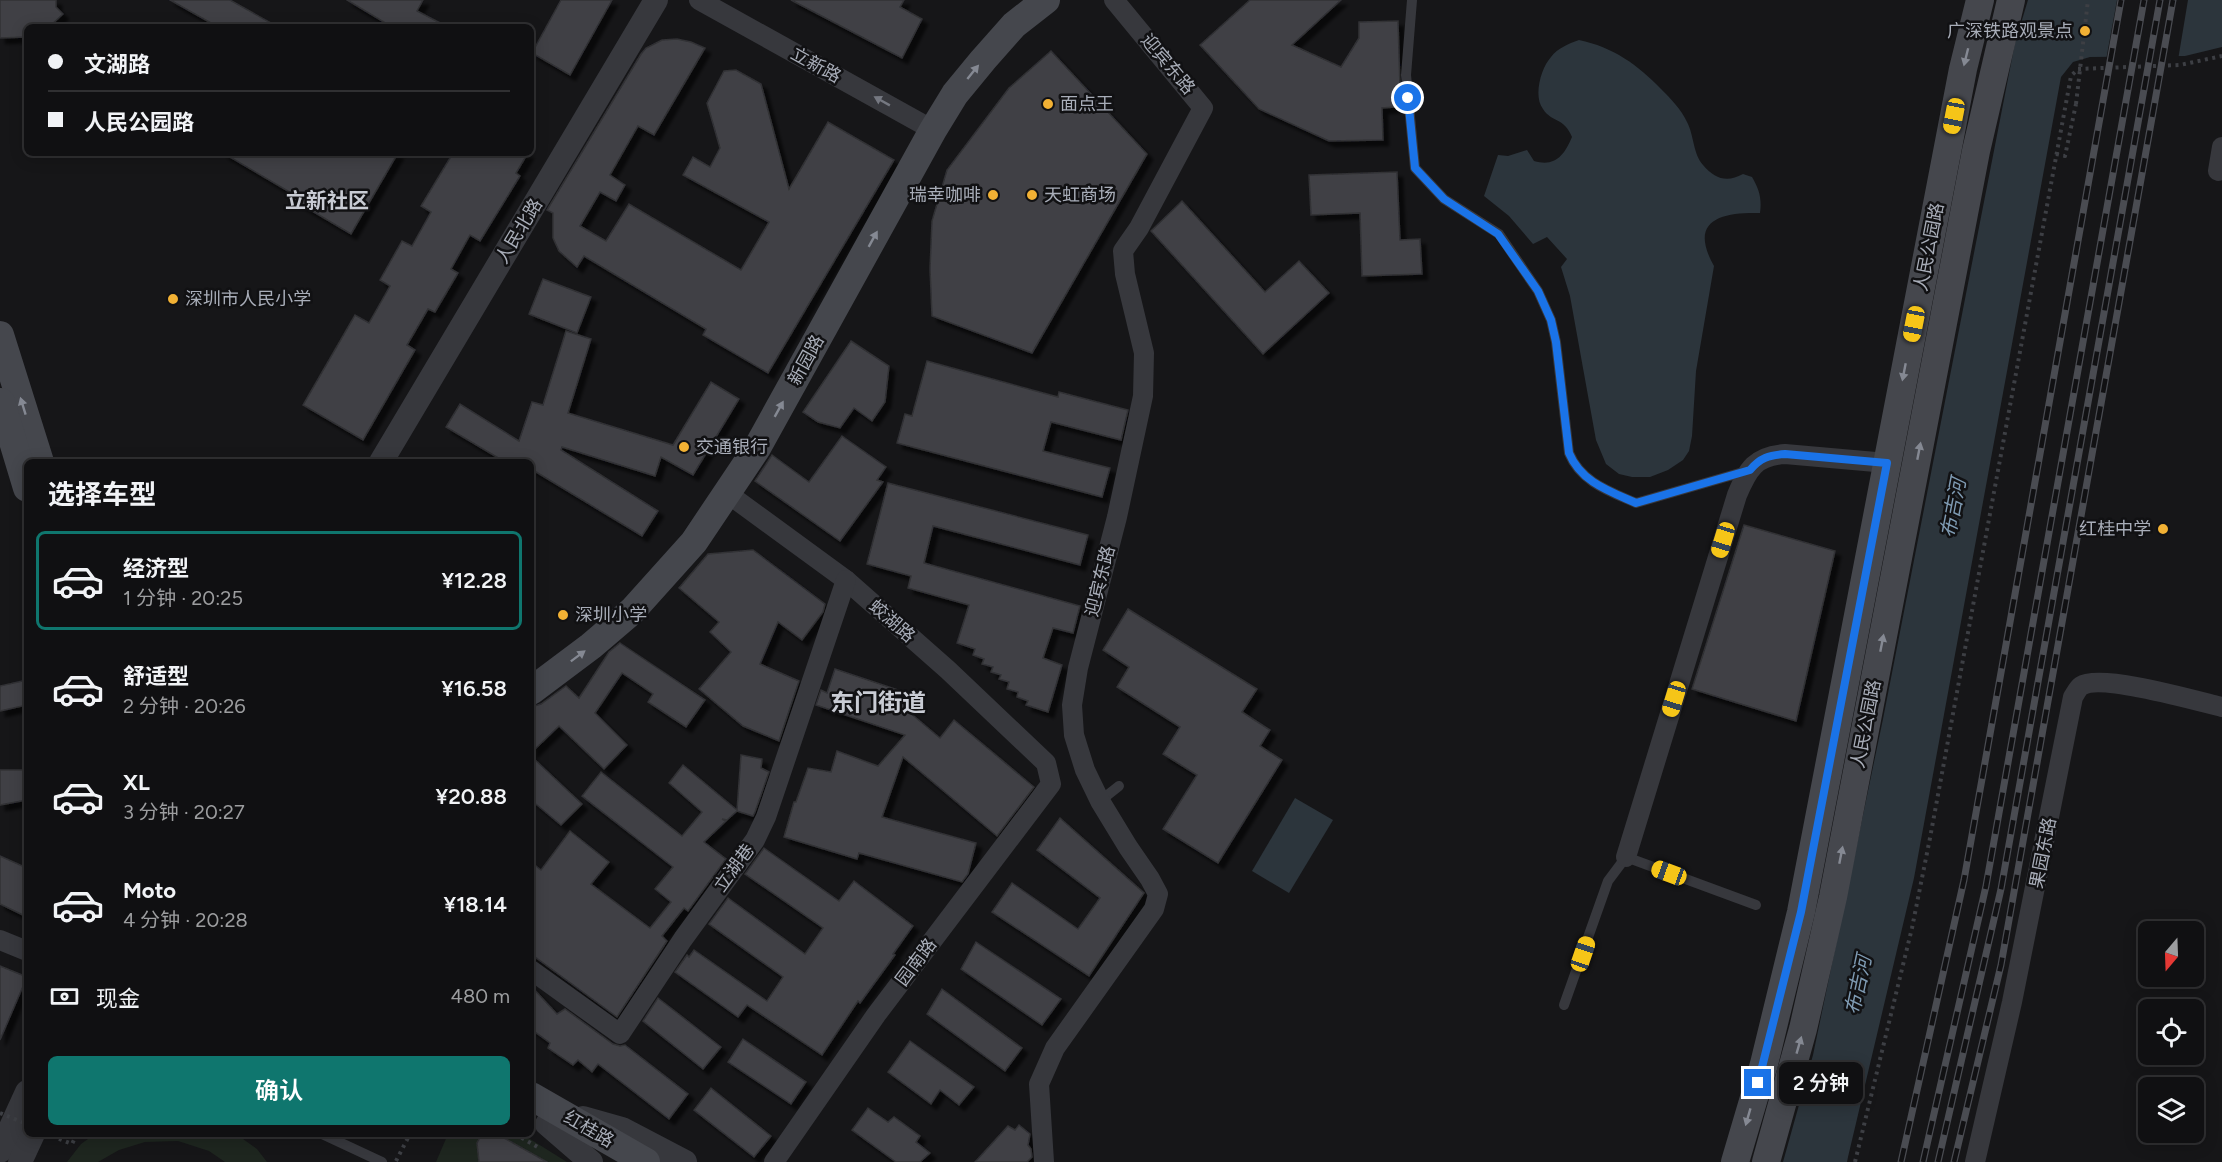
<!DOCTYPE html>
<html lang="zh">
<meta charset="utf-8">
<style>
:root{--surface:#101012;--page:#1e1e20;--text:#f1f3f6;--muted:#9c9d9f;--line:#303032;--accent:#0f766e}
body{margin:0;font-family:Figtree,"Noto Sans SC",sans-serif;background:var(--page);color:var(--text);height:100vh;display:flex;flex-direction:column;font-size:22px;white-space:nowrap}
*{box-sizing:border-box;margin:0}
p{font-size:20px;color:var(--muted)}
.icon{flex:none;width:33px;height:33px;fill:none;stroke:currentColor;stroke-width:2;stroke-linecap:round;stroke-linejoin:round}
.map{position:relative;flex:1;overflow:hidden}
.details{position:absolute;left:24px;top:459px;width:510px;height:678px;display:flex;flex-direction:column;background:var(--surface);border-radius:9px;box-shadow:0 3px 15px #0003,0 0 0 2px var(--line)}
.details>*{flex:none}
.guide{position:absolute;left:24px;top:24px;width:510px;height:132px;border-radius:9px;box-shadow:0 3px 15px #0003,0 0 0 2px var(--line);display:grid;align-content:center;height:132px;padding:0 24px;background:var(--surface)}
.needle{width:39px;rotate:199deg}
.buttons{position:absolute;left:2138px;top:921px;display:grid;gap:12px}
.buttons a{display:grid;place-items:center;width:66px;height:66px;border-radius:9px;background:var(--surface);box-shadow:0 3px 15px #0003,0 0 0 2px var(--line);font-size:30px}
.end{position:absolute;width:27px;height:27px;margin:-14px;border:8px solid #1a73e8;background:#fff;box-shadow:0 0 0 3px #fff}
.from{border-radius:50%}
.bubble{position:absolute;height:42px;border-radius:9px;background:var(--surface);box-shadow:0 3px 15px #0003,0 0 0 2px var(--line);font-size:20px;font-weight:600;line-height:42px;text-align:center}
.car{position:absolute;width:18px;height:36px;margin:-18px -9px;border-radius:8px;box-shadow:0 0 4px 2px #0007;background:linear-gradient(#f5c518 24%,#345 0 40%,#f5c518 0 76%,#345 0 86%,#f5c518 0)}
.guide b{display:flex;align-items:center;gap:21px;height:57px;font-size:22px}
.guide b+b{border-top:2px solid var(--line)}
.guide i{width:15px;height:15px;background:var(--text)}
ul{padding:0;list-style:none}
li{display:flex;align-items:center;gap:18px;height:99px;margin:0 12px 9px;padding:0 12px;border:3px solid transparent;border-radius:9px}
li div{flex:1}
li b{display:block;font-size:22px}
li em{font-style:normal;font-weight:600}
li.current{border-color:var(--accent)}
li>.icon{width:54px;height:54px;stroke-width:1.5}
h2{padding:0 24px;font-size:27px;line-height:72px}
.pay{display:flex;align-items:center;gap:15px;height:66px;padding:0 24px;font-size:22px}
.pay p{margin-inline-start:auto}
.action{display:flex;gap:12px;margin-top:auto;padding:12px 24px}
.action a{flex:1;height:69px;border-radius:9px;background:var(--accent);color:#fff;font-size:24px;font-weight:600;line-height:69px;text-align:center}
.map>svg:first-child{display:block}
</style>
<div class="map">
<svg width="2222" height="1162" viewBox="0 0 2222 1162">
<defs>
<filter id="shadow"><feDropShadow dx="5.5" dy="5.5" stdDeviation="1.5" flood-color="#0009"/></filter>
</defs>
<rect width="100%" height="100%" fill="#161618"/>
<!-- green -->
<g fill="#1e261f">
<polygon points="95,1134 236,1134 257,1149 267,1162 225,1162 209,1151 178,1141 145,1142 119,1150 98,1162 67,1162 81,1144"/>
<polygon points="448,1134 522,1134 567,1162 436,1162"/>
</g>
<!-- water -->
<g fill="#2c353c">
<polygon points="2028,0 2222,0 2222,47 2185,56 2090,57 2073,62 2061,77 1914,878 1848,1157 1847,1162 1783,1162 1813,1055 1883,719 2015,43"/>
<path d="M1579,40C1613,47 1638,65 1661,89C1671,99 1681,109 1687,122C1694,135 1693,154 1703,165C1715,179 1727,183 1743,174L1752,177C1759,189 1762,198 1760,213C1721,212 1688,220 1714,266L1696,371L1692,436L1689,451L1683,460L1668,470L1650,477H1632L1619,474L1606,464L1596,440L1570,296L1561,267L1567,259L1547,237L1533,244L1509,216L1484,196L1498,155L1508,156L1527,150L1534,161C1555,167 1564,156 1572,137C1564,117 1552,123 1543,109C1533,96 1541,68 1551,57C1558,48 1568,44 1579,40Z"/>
<polygon points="1295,798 1333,820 1289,893 1252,871"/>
</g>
<!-- pier -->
<polygon fill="#161618" points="2117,0 2188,0 2178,60 2106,60"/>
<!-- building -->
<g fill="#404145" stroke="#303034" stroke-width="1.5" filter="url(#shadow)">
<polygon points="0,0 56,0 56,7 63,14 49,27 27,27 27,37 0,38"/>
<polygon points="170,0 230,0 278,27 218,27"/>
<polygon points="347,0 423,0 417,11 448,27 392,27"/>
<polygon points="561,0 612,0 570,75 532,53"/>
<polygon points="791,0 904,0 900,7 922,19 902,58"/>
<polygon points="1250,0 1341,0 1292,45 1341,67 1359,38 1359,22 1398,21 1400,87 1395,87 1395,107 1382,108 1383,140 1329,141 1259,109 1200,45"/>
<polygon points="677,39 691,42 705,48 654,135 638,126 610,175 625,185 616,201 600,192 580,226 606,241 629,204 741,270 769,222 683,175 693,157 710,167 720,148 707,103 724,71 736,70 761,84 789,189 828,122 894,160 768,373 703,335 706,329 584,256 577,267 559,251 553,238 553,213 547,210 641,54 646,48 662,40"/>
<polygon points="1051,51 1147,154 1032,353 932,316 930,269 932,221 947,170 1009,88"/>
<polygon points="223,153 398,153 351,234 290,198 293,194"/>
<polygon points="453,153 528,153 516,173 520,176 480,241 470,235 451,269 458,273 435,312 428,309 407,345 415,350 363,440 303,405 355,315 369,323 390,286 380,280 402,241 412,246 431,212 421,206"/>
<polygon points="1397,172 1400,240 1420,239 1422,274 1362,276 1360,213 1311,215 1309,175"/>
<polygon points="1182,201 1265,292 1299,261 1329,293 1263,354 1151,231"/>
<polygon points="543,279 591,297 577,333 529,314"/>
<polygon points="566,331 591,339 568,413 673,445 711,382 739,399 693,475 661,457 655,476 562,447 561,450 658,511 642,536 531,469 531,462 505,462 446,427 460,404 519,441 532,402 543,405"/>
<polygon points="851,341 889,366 885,402 872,421 854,408 840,428 818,422 803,412"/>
<polygon points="927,361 1058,397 1059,392 1128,410 1121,440 1051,422 1043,451 1110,468 1102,497 897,443 905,414 912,416"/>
<polygon points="842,436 886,467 877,480 883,482 840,541 755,481 772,455 809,482"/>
<polygon points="888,483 1088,535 1080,565 933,526 924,563 1080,606 1073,633 1053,628 1043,658 1062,665 1048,712 1026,705 1028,701 1017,697 1018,692 1007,689 1009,682 999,679 1001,675 991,672 993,667 982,664 984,659 973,655 975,649 957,643 969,605 908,588 911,576 867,564"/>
<polygon points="1744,525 1835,551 1796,721 1692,689"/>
<polygon points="753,550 825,604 823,612 802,640 778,622 760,664 799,681 779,741 743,726 699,689 731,652 710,632 719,622 679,588 708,554"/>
<polygon points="1128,609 1257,689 1242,712 1270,730 1260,746 1282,760 1218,863 1163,829 1197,775 1163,754 1180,727 1117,687 1129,667 1103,650"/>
<polygon points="620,643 705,700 686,727 648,702 653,694 622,673 595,713 627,745 604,769 559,726 531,753 531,707 541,704 566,686 579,698 609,652"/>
<polygon points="835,669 913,695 908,711 940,738 954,720 1034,787 997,836 903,757 882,817 976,843 968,874 962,882 859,853 857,859 784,837 794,802 796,802 808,768 831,772 837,751 878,766 905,735 816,705 821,690 827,693"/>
<polygon points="27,680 27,705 0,711 0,686"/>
<polygon points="741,755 762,759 761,768 769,772 755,812 753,816 737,811 727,820 722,819 726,821 704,842 726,859 688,911 684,908 662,936 667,941 617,1017 531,954 531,862 541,870 570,831 609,862 591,884 650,928 671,902 655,889 673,867 582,796 601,772 682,836 702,812 669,783 683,765 737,810"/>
<polygon points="531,756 582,804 561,825 531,800"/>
<polygon points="0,770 27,770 27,800 0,805"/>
<polygon points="1060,818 1144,893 1089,976 992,912 1012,883 1078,929 1100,898 1037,850"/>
<polygon points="764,848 839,901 854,881 913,926 893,954 895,955 860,1003 858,1001 822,1055 747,1005 738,1017 675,972 687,955 689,957 694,950 767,1001 783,977 709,924 728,898 805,954 823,928 745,874"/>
<polygon points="0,856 27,868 27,917 0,904"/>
<polygon points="976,942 1061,999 1042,1025 961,969"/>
<polygon points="0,966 27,977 0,1040"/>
<polygon points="531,986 557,1014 565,1009 613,1044 620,1046 625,1045 688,1094 669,1119 598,1064 592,1072 578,1060 573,1065 548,1048 550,1043 531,1029"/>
<polygon points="942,989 1022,1048 1005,1071 927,1014"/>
<polygon points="658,998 721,1047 703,1069 643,1021"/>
<polygon points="743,1039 806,1082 791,1104 728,1062"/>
<polygon points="910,1041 974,1087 959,1105 940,1090 931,1104 888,1072"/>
<polygon points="711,1088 771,1136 754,1157 694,1110"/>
<polygon points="868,1108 888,1122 894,1117 920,1136 916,1142 930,1153 920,1162 896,1162 852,1130"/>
<polygon points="1019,1125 1030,1134 1028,1145 1031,1149 1032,1157 1027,1162 975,1162 1008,1126 1015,1130"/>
<polygon points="482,1134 497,1134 547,1162 479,1162 477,1143"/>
</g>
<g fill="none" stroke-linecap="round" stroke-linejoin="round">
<!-- path -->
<g stroke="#3d3f44" stroke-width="4" stroke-dasharray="3 4.5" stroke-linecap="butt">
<polyline points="2056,154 2065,156 2076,104"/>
<polyline points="515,1134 541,1149"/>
<polyline points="52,1136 72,1144 77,1134"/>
<polyline points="396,1161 410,1134"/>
<polyline points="1855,1162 1912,928 1930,838 2071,76 2078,69 2180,65 2222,56"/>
</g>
<!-- service -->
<g stroke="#37383d" stroke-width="10">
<path d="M1412,0L1406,75L1415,168L1444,199L1499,234L1538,291L1551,320L1556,342L1569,453C1581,482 1609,491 1636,503L1750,470"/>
<polyline points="1100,801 1119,786"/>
<polyline points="1564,1005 1608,881 1626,857 1756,905"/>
<polyline points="322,1134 382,1162"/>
</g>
<!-- minor -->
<g stroke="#37383d" stroke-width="20">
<polyline points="699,0 933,130"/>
<polyline points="2218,171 2222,147"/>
<polyline points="727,493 846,580 948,670 1046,763 1051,784 876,1015 774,1162"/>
<path d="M1626,857L1737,495C1748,469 1755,456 1785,454L1887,463"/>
<polyline points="0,940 27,951"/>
<polyline points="531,970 620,1034 683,939 755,840 766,817 846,580"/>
<polyline points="1044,1162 1039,1084 1055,1048 1154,909 1158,894 1150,879 1128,847 1100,801 1085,770 1074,735 1072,705 1078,668 1117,517 1143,396 1144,353 1125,274 1123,251 1139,228 1203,108 1114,0"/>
<path d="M1975,1162L2012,1002L2073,697C2075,694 2078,688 2081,686C2100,673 2197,701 2222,707"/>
</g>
<!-- tertiary -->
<g stroke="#37383d" stroke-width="24">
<polyline points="381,462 656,0"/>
<polyline points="583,1118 622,1129 685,1162"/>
<polyline points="547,1124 591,1162"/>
<polyline points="0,1151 27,1092"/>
<polyline points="20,1162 33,1134"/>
</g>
<!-- secondary -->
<g stroke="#45474d" stroke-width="28">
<polyline points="0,335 40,462"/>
<polyline points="1,402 27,488"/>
<polyline points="531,691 591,646 632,611 694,542 757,448 933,130 955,94 983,60 1014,25 1046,0"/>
<polyline points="531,1096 646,1162"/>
<polyline points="1735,1162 1764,1064 1801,912 1963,69 1980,0"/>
<polyline points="1766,1162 1803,1029 1833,897 1976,151 2011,0"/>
</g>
<defs>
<g id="rail">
<polyline points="1901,1162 1964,880 2121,0"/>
<polyline points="1923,1162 1986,886 2144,0"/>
<polyline points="1938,1162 2001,889 2160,0"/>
<polyline points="1954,1162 2001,965 2173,0"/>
</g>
</defs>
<!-- rail casing -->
<use href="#rail" stroke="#4a4c52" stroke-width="7"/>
<!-- rail -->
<use href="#rail" stroke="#111113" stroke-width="4.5" stroke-dasharray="14" stroke-linecap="butt"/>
<!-- path-bridge -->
<g stroke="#3d3f44" stroke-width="4" stroke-dasharray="3 4.5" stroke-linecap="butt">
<polyline points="2076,104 2088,0"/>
<polyline points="0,1113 27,1124"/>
</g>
</g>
<!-- one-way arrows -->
<defs><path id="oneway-solid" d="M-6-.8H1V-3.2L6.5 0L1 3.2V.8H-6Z" transform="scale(1.5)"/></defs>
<g fill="#858993">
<use href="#oneway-solid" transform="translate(1966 57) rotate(104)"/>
<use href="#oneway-solid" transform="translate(973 72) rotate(-51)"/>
<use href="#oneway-solid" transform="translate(873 239) rotate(-61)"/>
<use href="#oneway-solid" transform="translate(1904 372) rotate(101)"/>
<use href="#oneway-solid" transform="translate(23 406) rotate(-107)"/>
<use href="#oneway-solid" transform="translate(779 409) rotate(-61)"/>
<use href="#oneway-solid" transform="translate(1919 451) rotate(-79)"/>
<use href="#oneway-solid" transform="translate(1882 643) rotate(-79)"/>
<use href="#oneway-solid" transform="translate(578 656) rotate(-37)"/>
<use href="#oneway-solid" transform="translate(1841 855) rotate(-79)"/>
<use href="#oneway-solid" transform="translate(1799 1045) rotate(-74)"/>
<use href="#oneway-solid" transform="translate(1748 1117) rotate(106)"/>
</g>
<use fill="#757881" href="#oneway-solid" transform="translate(882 101) rotate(-151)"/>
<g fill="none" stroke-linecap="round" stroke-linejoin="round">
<!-- route -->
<path stroke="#1a73e8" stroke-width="8" d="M1408,98L1415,168L1444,199L1498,234L1538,291L1551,320L1556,342L1569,453C1581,482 1609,491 1636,503L1750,470C1760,458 1769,455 1785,454L1887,463L1801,912L1758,1083"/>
</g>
<!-- markers -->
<g fill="#f2b134" stroke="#111113" stroke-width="2">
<circle cx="2085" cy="31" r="6"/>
<circle cx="1048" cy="104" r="6"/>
<circle cx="993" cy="195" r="6"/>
<circle cx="1032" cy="195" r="6"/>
<circle cx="173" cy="299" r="6"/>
<circle cx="684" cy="447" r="6"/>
<circle cx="2163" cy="529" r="6"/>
<circle cx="563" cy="615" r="6"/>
</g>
<g text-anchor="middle" stroke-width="5" stroke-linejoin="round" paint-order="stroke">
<!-- poi labels -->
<g font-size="18" fill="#a8adb8" stroke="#111113" text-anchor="start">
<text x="2073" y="37" text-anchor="end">广深铁路观景点</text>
<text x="1060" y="110">面点王</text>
<text x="981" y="201" text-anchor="end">瑞幸咖啡</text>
<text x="1044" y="201">天虹商场</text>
<text x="185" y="305">深圳市人民小学</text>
<text x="696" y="453">交通银行</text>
<text x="2151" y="535" text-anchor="end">红桂中学</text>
<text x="575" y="621">深圳小学</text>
</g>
<!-- street labels -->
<g font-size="18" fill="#a8adb8" stroke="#111113">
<text transform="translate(1168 64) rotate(50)" y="6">迎宾东路</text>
<text transform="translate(816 65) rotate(29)" y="6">立新路</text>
<text transform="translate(519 231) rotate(-59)" y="6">人民北路</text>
<text transform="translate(1929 247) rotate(-79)" y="6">人民公园路</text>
<text transform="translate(806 360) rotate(-61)" y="6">新园路</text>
<text transform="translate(1100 581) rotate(-76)" y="6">迎宾东路</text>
<text transform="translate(892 621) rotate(41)" y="6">蛟湖路</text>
<text transform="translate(1866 724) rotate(-79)" y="6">人民公园路</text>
<text transform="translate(2043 853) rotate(-79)" y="6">果园东路</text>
<text transform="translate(734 868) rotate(-54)" y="6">立湖巷</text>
<text transform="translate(916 962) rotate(-53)" y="6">园南路</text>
<text transform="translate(589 1129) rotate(30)" y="6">红桂路</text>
</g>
<!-- water labels -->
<g font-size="20" font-style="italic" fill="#7f9bb3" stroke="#111113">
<text transform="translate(1953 508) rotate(-79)" y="7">布吉河</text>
<text transform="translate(1858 985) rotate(-78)" y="7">布吉河</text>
</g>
<!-- quarter labels -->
<g font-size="21" font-weight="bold" fill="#c9ccd4" stroke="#111113">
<text x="327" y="208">立新社区</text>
</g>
<!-- district labels -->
<g font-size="24" font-weight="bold" fill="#c9ccd4" stroke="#111113">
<text x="878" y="711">东门街道</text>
</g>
</g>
</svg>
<div class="buttons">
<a><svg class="needle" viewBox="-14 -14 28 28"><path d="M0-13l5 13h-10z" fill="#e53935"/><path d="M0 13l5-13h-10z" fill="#9c9d9f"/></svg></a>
<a><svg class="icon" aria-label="locate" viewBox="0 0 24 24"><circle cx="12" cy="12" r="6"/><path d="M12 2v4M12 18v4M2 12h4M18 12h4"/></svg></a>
<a><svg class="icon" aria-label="layers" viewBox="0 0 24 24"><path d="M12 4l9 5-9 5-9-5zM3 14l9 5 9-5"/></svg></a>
</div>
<i class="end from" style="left:1408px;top:98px"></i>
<i class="end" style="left:1758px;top:1083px"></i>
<div class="bubble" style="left:1779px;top:1062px;width:84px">2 分钟</div>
<i class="car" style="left:1954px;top:116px;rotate:191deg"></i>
<i class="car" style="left:1914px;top:324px;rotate:191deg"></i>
<i class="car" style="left:1723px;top:540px;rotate:197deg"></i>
<i class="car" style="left:1674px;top:699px;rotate:197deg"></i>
<i class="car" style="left:1669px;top:873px;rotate:290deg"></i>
<i class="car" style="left:1583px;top:954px;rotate:19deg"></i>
<div class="guide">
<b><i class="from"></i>文湖路</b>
<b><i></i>人民公园路</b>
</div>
<section class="details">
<h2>选择车型</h2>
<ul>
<li class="current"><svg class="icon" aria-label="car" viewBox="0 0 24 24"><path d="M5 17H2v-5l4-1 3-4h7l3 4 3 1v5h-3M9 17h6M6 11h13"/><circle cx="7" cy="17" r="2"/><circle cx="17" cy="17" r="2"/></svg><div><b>经济型</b><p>1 分钟 · 20:25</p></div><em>¥12.28</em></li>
<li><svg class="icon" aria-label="car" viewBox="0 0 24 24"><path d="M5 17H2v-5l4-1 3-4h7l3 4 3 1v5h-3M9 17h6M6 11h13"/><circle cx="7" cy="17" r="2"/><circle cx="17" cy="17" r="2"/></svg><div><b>舒适型</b><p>2 分钟 · 20:26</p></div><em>¥16.58</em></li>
<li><svg class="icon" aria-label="car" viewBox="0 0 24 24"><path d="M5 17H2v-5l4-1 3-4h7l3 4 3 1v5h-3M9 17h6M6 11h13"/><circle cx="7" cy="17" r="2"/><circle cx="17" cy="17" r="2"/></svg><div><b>XL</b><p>3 分钟 · 20:27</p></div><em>¥20.88</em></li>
<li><svg class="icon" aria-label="car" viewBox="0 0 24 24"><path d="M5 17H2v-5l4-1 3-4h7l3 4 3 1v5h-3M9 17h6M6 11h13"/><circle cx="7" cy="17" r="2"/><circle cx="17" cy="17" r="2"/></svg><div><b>Moto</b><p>4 分钟 · 20:28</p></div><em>¥18.14</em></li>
</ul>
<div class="pay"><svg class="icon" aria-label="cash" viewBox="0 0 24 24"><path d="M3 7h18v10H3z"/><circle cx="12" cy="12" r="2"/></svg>现金<p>480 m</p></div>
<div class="action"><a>确认</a></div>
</section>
</div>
